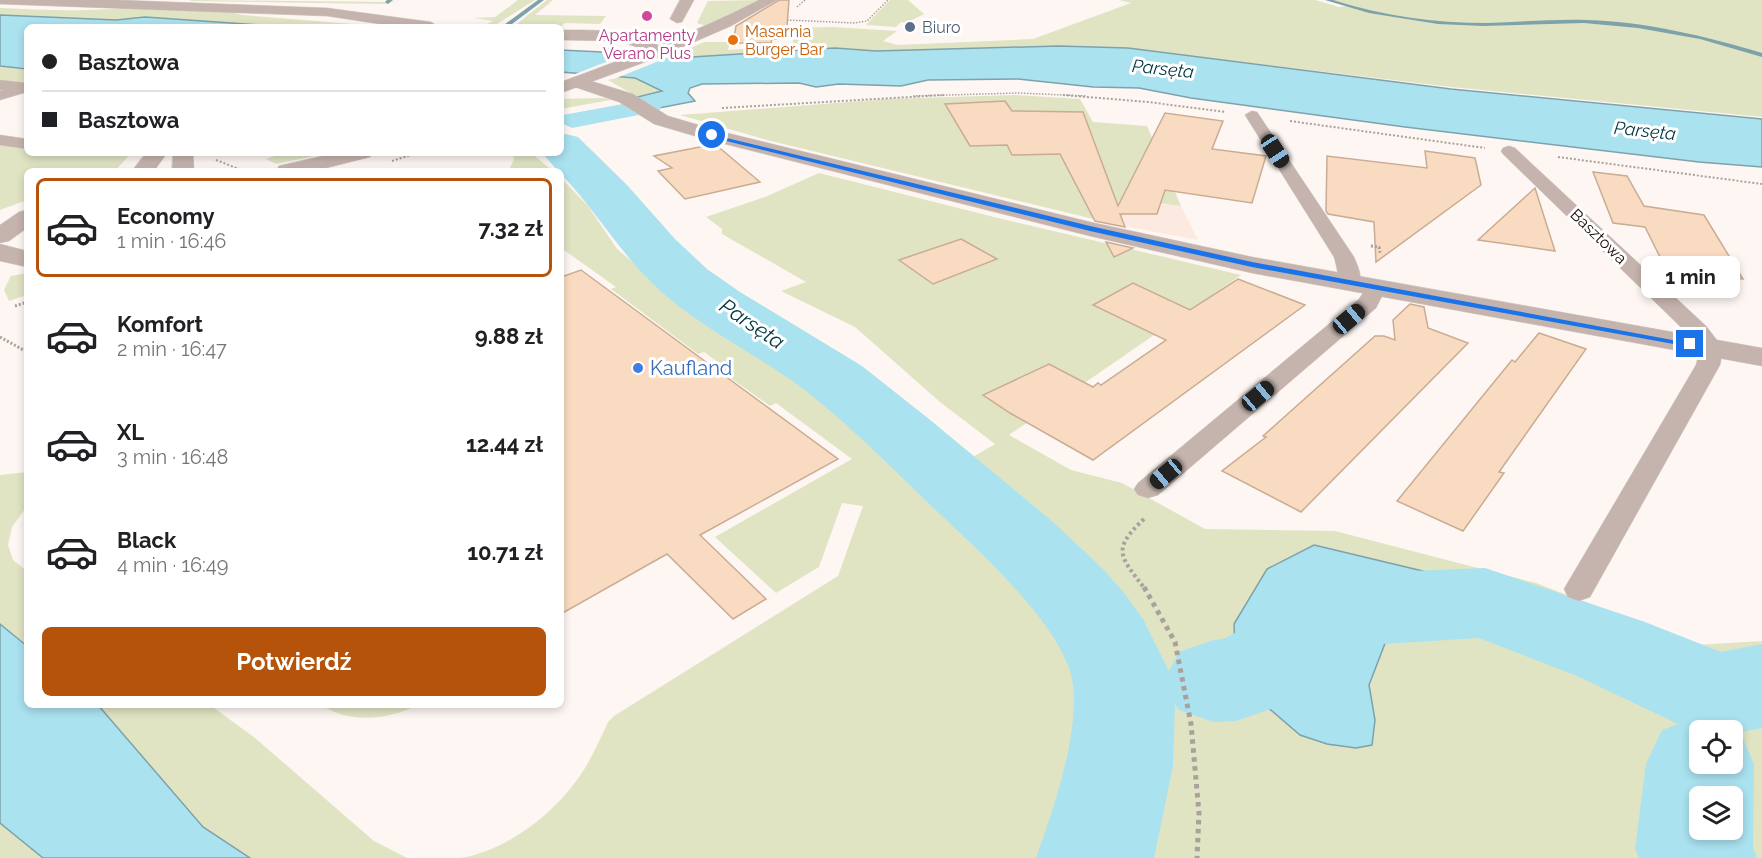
<!DOCTYPE html>
<html lang="pl">
<meta charset="utf-8">
<style>
:root{--surface:#fff;--page:#f6f6f6;--text:#202124;--muted:#757577;--line:#e0e0e0;--accent:#b45309}
body{margin:0;font-family:Raleway,sans-serif;background:var(--page);color:var(--text);height:100vh;display:flex;flex-direction:column;font-size:22px;white-space:nowrap}
*{box-sizing:border-box;margin:0}
p{font-size:20px;color:var(--muted)}
.icon{flex:none;width:33px;height:33px;fill:none;stroke:currentColor;stroke-width:2;stroke-linecap:round;stroke-linejoin:round}
.map{position:relative;flex:1;overflow:hidden}
.details{position:absolute;left:24px;top:168px;width:540px;height:540px;display:flex;flex-direction:column;background:var(--surface);border-radius:9px;box-shadow:0 3px 9px #0003}
.details>*{flex:none}
.guide{position:absolute;left:24px;top:24px;width:540px;height:132px;border-radius:9px;box-shadow:0 3px 9px #0003;display:grid;align-content:center;height:132px;padding:0 18px;background:var(--surface)}
.buttons{position:absolute;left:1689px;top:720px;display:grid;gap:12px}
.buttons a{display:grid;place-items:center;width:54px;height:54px;border-radius:9px;background:var(--surface);box-shadow:0 3px 9px #0003;font-size:30px}
.end{position:absolute;width:27px;height:27px;margin:-14px;border:8px solid #1a73e8;background:#fff;box-shadow:0 0 0 3px #fff}
.from{border-radius:50%}
.bubble{position:absolute;height:42px;border-radius:9px;background:var(--surface);box-shadow:0 3px 9px #0003;font-size:20px;font-weight:700;line-height:42px;text-align:center}
.car{position:absolute;width:18px;height:36px;margin:-18px -9px;border-radius:8px;box-shadow:0 0 4px 2px #0007;background:linear-gradient(#222 24%,#8ab4d8 0 40%,#222 0 76%,#8ab4d8 0 86%,#222 0)}
.guide b{display:flex;align-items:center;gap:21px;height:57px;font-size:22px}
.guide b+b{border-top:2px solid var(--line)}
.guide i{width:15px;height:15px;background:var(--text)}
ul{padding:10px 0 0;list-style:none}
li{display:flex;align-items:center;gap:18px;height:99px;margin:0 12px 9px;padding:0 6px;border:3px solid transparent;border-radius:9px}
li div{flex:1}
li b{display:block;font-size:22px}
li em{font-style:normal;font-weight:700}
li.current{border-color:var(--accent)}
li>.icon{width:54px;height:54px;stroke-width:1.5}
.primary-button{display:flex;gap:12px;margin-top:auto;padding:12px 18px}
.primary-button a{flex:1;height:69px;border-radius:9px;background:var(--accent);color:#fff;font-size:24px;font-weight:700;line-height:69px;text-align:center}
.map>svg:first-child{display:block}
</style>
<div class="map">
<svg width="1762" height="858" viewBox="0 0 1762 858">
<rect width="100%" height="100%" fill="#fef6f2"/>
<!-- industrial -->
<polygon fill="#fceae0" points="1129,199 1181,206 1198,240 1118,225"/>
<!-- green -->
<g fill="#e0e4c3" fill-rule="evenodd">
<polygon points="192,0 391,2 401,0 385,4 189,1"/>
<polygon points="518,0 535,0 492,27 471,27 483,26 493,21 474,18 495,17"/>
<polygon points="547,0 553,0 535,15 606,16 600,24 565,23 560,27 513,27"/>
<polygon points="760,0 706,26 697,23 708,1"/>
<polygon points="890,0 908,0 924,14 906,23 901,22 896,27 866,25"/>
<polygon points="1119,0 1315,0 1339,7 1347,6 1332,0 1762,0 1762,117 1451,87 1128,48 1058,46 876,51 835,48 692,57 673,56 704,42 730,42 728,50 794,46 790,28 833,27 897,31 883,41 897,45 1033,39 1131,3"/>
<path d="M0,8C29,9 58,11 87,10C138,9 193,3 243,15L389,27H289L145,17L116,20L0,15Z"/>
<polygon points="0,66 27,69 27,84 0,80"/>
<polygon points="620,77 635,78 662,91 637,97 608,80"/>
<polygon points="1015,95 1080,99 1093,122 1147,126 1181,206 1129,199 1118,225 771,141 680,115 887,99"/>
<polygon points="602,98 616,99 561,109 561,99"/>
<polygon points="0,141 27,145 27,153 131,153 115,171 27,171 27,200 0,210"/>
<polygon points="283,153 328,153 276,164 266,159"/>
<polygon points="512,153 531,153 553,171 515,171 517,170 510,168 514,159"/>
<path d="M819,173L994,217L1241,275L1009,435L1071,470L1122,483L1205,529L1335,531L1536,583L1696,645L1762,641V858H1126L1139,796L1145,721L1135,660L1109,607L1070,549L966,461L995,444L940,402L855,327L781,291L806,282L722,234V229L706,217L765,197ZM1700,730H1732V764H1700ZM1700,796H1732V830H1700Z"/>
<path d="M561,178L588,206L617,249L670,293L837,410L923,485L993,560L1067,621L1099,667L1101,731L1059,858H461C510,850 560,809 585,768C594,753 601,737 608,722L614,716L838,576L863,506L842,503L819,567L776,593L715,537L852,459L776,403L770,406L714,366L719,363L704,352L698,354L611,289L616,287L561,248Z"/>
<polygon points="27,273 27,295 9,301 4,290 11,276"/>
<polygon points="27,472 27,506 12,527 8,545 13,560 27,571 27,646 0,624 0,475"/>
<polygon points="98,705 210,705 255,738 374,841 407,858 250,858 203,827"/>
<path d="M321,705H418C388,720 350,724 321,705Z"/>
<polygon points="0,823 43,858 0,858"/>
</g>
<!-- water -->
<g fill="#aae2f0" stroke="#7ea2aa" stroke-width="1.5">
<polygon points="0,15 116,20 145,17 289,27 27,27 27,69 0,66"/>
<polygon points="1058,46 1128,48 1451,89 1762,119 1762,167 1699,162 1405,127 1191,98 1139,88 1093,87 1018,79 928,80 901,86 839,84 816,87 799,83 702,84 690,88 688,93 695,101 654,109 637,97 662,91 635,78 561,72 561,50 602,52 607,49 692,57 835,48 876,51"/>
<polygon points="1314,545 1477,584 1485,603 1487,619 1389,633 1369,685 1375,720 1372,745 1356,748 1327,744 1300,735 1236,680 1234,624 1267,569"/>
<polygon points="0,624 27,646 27,705 98,705 203,827 250,858 43,858 0,823"/>
</g>
<!-- pier -->
<polygon fill="#fef6f2" points="625,49 679,53 614,79 570,76 606,62"/>
<g fill="none" stroke-linecap="round" stroke-linejoin="round">
<!-- stream -->
<g fill="#7ea2aa" fill-rule="evenodd">
<polygon points="387,0 393,0 388,4 385,2"/>
<polygon points="538,0 544,0 508,27 501,27"/>
<path d="M1325,0H1333C1382,16 1435,23 1487,23C1520,22 1554,19 1587,20C1647,22 1705,36 1762,53V57L1700,39L1638,28L1584,23L1483,26L1438,24L1369,13Z"/>
</g>
<!-- canal -->
<polygon fill="#aae2f0" fill-rule="evenodd" points="650,99 659,101 662,106 659,111 572,128 561,123 563,115"/>
<!-- river -->
<path fill="#aae2f0" fill-rule="evenodd" d="M561,133L578,137L627,185L675,239L707,269L740,292L862,366L929,419L1052,521L1103,569L1125,594L1143,619L1169,671L1179,652L1214,640L1223,639L1333,584L1366,573L1485,568L1645,622L1721,652L1762,644V728L1740,732L1754,764L1753,848L1757,858H1639L1635,849L1646,764L1662,730L1678,724L1577,676L1479,638L1383,644L1271,709L1236,721L1214,722L1179,710L1175,704L1173,766L1154,858H1036C1053,810 1085,721 1070,671C1052,614 967,540 923,498C883,459 843,419 798,385C755,354 706,330 665,295C625,261 598,213 561,174V171H558L542,153H561ZM1700,730H1732V764H1700ZM1700,796H1732V830H1700Z"/>
</g>
<!-- building -->
<g fill="#f9dbc1" stroke="#c9ac94" stroke-width="1.5">
<polygon points="779,0 789,0 786,39 772,39 771,43 733,43 736,26"/>
<polygon points="1005,101 1012,111 1083,112 1118,206 1165,113 1223,121 1212,149 1266,156 1252,203 1165,190 1157,214 1120,214 1125,227 1095,221 1060,154 1012,155 1007,145 970,146 945,104"/>
<polygon points="715,144 760,182 685,199 658,171 672,168 654,156"/>
<polygon points="1425,151 1475,158 1481,185 1376,262 1374,222 1328,214 1326,211 1327,156 1427,168"/>
<polygon points="1593,172 1627,176 1644,206 1704,215 1743,279 1664,265 1645,227 1613,223"/>
<polygon points="1535,188 1555,251 1478,240"/>
<polygon points="961,239 997,259 933,284 899,260"/>
<polygon points="1106,242 1133,248 1114,257"/>
<polygon points="581,270 838,459 700,535 766,599 733,619 667,554 561,614 561,277"/>
<polygon points="1238,279 1305,305 1093,460 1010,413 983,395 1049,364 1093,387 1098,383 1101,385 1166,340 1093,305 1133,283 1190,310"/>
<polygon points="1410,304 1424,307 1428,328 1468,343 1301,512 1222,471 1266,437 1263,436 1375,336 1384,336 1395,340 1393,320"/>
<polygon points="1539,333 1586,349 1499,472 1504,473 1463,531 1397,501 1512,360 1515,362"/>
</g>
<g fill="none" stroke-linecap="round" stroke-linejoin="round">
<defs>
<g id="service">
<polygon points="27,84 27,92 0,100 0,91"/>
<path d="M1252,111L1257,112L1354,257C1358,267 1364,278 1357,287L1350,289L1343,287C1338,280 1337,266 1334,257L1245,115Z"/>
<polygon points="0,135 27,139 27,149 0,145"/>
<polygon points="1509,146 1515,148 1706,326 1723,348 1720,365 1590,597 1579,601 1568,597 1564,589 1696,365 1700,349 1690,336 1503,154 1501,151 1503,148"/>
<polygon points="1376,282 1383,284 1386,288 1376,308 1158,495 1148,498 1138,495 1134,489 1138,483 1359,299 1369,284"/>
</g>
<g id="minor">
<polygon points="0,0 117,0 327,8 431,22 439,27 400,27 327,16 0,4"/>
<polygon points="680,0 694,0 682,22 677,23 670,19"/>
<path d="M561,30C594,30 625,29 655,44C660,46 664,47 667,51L659,56L621,41L561,40Z"/>
<polygon points="578,77 633,94 668,116 719,131 1090,222 1252,257 1762,348 1762,366 1252,273 1090,236 705,139 654,124 619,102 572,86 569,82 572,78"/>
<polygon points="0,80 27,83 27,93 0,90"/>
<polygon points="146,153 167,153 154,171 132,171"/>
<polygon points="173,153 193,153 194,171 172,171"/>
</g>
<g id="tertiary">
<path d="M759,0H777L731,26L664,55L561,93V82C628,57 695,33 759,0Z"/>
<polygon points="336,153 373,153 370,157 314,171 276,171 279,166"/>
<polygon points="27,210 27,228 9,241 0,243 0,225 19,212"/>
<polygon points="0,244 27,251 27,267 0,261"/>
</g>
</defs>
<!-- service casing -->
<use href="#service" stroke="#d9d0cc" stroke-width="1"/>
<!-- minor casing -->
<use href="#minor" stroke="#d9d0cc" stroke-width="1"/>
<!-- tertiary casing -->
<use href="#tertiary" stroke="#d9d0cc" stroke-width="1"/>
<!-- path-far4 -->
<g stroke="#aaa19c" stroke-width="1.5" stroke-dasharray="1.5 1.5" stroke-linecap="butt">
<polyline points="797,7 805,0"/>
<polyline points="787,20 855,23 867,21 888,0"/>
<polyline points="913,96 1018,93 1087,96"/>
</g>
<!-- path-far3 -->
<g stroke="#aaa19c" stroke-width="2" stroke-dasharray="2 2" stroke-linecap="butt">
<polyline points="1063,95 1148,102 1226,112"/>
<polyline points="722,108 944,95"/>
<polyline points="1290,121 1485,148"/>
<polyline points="1558,157 1762,184"/>
<polyline points="216,160 244,171"/>
<polyline points="392,161 417,153"/>
<polyline points="244,171 256,170"/>
</g>
<!-- path-far2 -->
<g stroke="#aaa19c" stroke-width="3" stroke-dasharray="2 2" stroke-linecap="butt">
<polyline points="1371,246 1379,247 1380,253"/>
<polyline points="15,306 27,302"/>
<polyline points="0,337 27,352"/>
</g>
<!-- path-far1 -->
<path stroke="#aaa19c" stroke-width="4" stroke-dasharray="3 3" stroke-linecap="butt" d="M1144,519C1111,550 1120,556 1145,589"/>
<!-- path -->
<polyline stroke="#aaa19c" stroke-width="5" stroke-dasharray="4.5 4.5" stroke-linecap="butt" points="1144,587 1175,642 1191,724 1199,813 1197,858"/>
<!-- service -->
<use href="#service" fill="#c5b4ad" fill-rule="evenodd"/>
<!-- minor -->
<use href="#minor" fill="#c5b4ad" fill-rule="evenodd"/>
<!-- tertiary -->
<use href="#tertiary" fill="#c5b4ad" fill-rule="evenodd"/>
</g>
<!-- route -->
<polygon fill="#1a73e8" points="710,134 1090,226 1252,262 1694,344 1690,347 1252,267 1090,231 710,137"/>
<!-- markers -->
<circle fill="#d1479c" stroke="#fff" stroke-width="2" cx="647" cy="16" r="6"/>
<circle fill="#5c6f8a" stroke="#fff" stroke-width="2" cx="910" cy="27" r="6"/>
<circle fill="#e8710a" stroke="#fff" stroke-width="2" cx="733" cy="40" r="6"/>
<circle fill="#3f7fe0" stroke="#fff" stroke-width="2" cx="638" cy="368" r="6"/>
<g text-anchor="middle" stroke-width="6" stroke-linejoin="round" paint-order="stroke">
<!-- far-service labels -->
<g font-size="16" fill="#4e5e75" stroke="#fff" text-anchor="start">
<text x="922" y="33">Biuro</text>
</g>
<!-- far-food labels -->
<g font-size="16" fill="#c56008" stroke="#fff" text-anchor="start">
<text x="745" y="37">Masarnia<tspan x="745" dy="18">Burger Bar</tspan></text>
</g>
<!-- far-hotel labels -->
<g font-size="16" fill="#b23c85" stroke="#fff">
<text x="647" y="41">Apartamenty<tspan x="647" dy="18">Verano Plus</tspan></text>
</g>
<!-- far-street labels -->
<g font-size="16" fill="#170b06" stroke="#fff">
<text transform="translate(1599 236) rotate(44)" y="6">Basztowa</text>
</g>
<!-- far-water labels -->
<g font-size="18" font-style="italic" fill="#013742" stroke="#fff">
<text transform="translate(1163 69) rotate(6)" y="6">Parsęta</text>
<text transform="translate(1645 131) rotate(6)" y="6">Parsęta</text>
</g>
<!-- shop labels -->
<g font-size="20" fill="#366cbe" stroke="#fff" text-anchor="start">
<text x="650" y="375">Kaufland</text>
</g>
<!-- water labels -->
<g font-size="21" font-style="italic" fill="#013742" stroke="#fff">
<text transform="translate(752 324) rotate(34)" y="7">Parsęta</text>
</g>
</g>
</svg>
<div class="buttons">
<a><svg class="icon" aria-label="locate" viewBox="0 0 24 24"><circle cx="12" cy="12" r="6"/><path d="M12 2v4M12 18v4M2 12h4M18 12h4"/></svg></a>
<a><svg class="icon" aria-label="layers" viewBox="0 0 24 24"><path d="M12 4l9 5-9 5-9-5zM3 14l9 5 9-5"/></svg></a>
</div>
<i class="end from" style="left:712px;top:135px"></i>
<i class="end" style="left:1690px;top:344px"></i>
<div class="bubble" style="left:1641px;top:256px;width:99px">1 min</div>
<i class="car" style="left:1275px;top:151px;rotate:147deg"></i>
<i class="car" style="left:1349px;top:319px;rotate:50deg"></i>
<i class="car" style="left:1258px;top:396px;rotate:50deg"></i>
<i class="car" style="left:1166px;top:474px;rotate:230deg"></i>
<div class="guide">
<b><i class="from"></i>Basztowa</b>
<b><i></i>Basztowa</b>
</div>
<section class="details">
<ul>
<li class="current"><svg class="icon" aria-label="car" viewBox="0 0 24 24"><path d="M5 17H2v-5l4-1 3-4h7l3 4 3 1v5h-3M9 17h6M6 11h13"/><circle cx="7" cy="17" r="2"/><circle cx="17" cy="17" r="2"/></svg><div><b>Economy</b><p>1 min · 16:46</p></div><em>7.32 zł</em></li>
<li><svg class="icon" aria-label="car" viewBox="0 0 24 24"><path d="M5 17H2v-5l4-1 3-4h7l3 4 3 1v5h-3M9 17h6M6 11h13"/><circle cx="7" cy="17" r="2"/><circle cx="17" cy="17" r="2"/></svg><div><b>Komfort</b><p>2 min · 16:47</p></div><em>9.88 zł</em></li>
<li><svg class="icon" aria-label="car" viewBox="0 0 24 24"><path d="M5 17H2v-5l4-1 3-4h7l3 4 3 1v5h-3M9 17h6M6 11h13"/><circle cx="7" cy="17" r="2"/><circle cx="17" cy="17" r="2"/></svg><div><b>XL</b><p>3 min · 16:48</p></div><em>12.44 zł</em></li>
<li><svg class="icon" aria-label="car" viewBox="0 0 24 24"><path d="M5 17H2v-5l4-1 3-4h7l3 4 3 1v5h-3M9 17h6M6 11h13"/><circle cx="7" cy="17" r="2"/><circle cx="17" cy="17" r="2"/></svg><div><b>Black</b><p>4 min · 16:49</p></div><em>10.71 zł</em></li>
</ul>
<div class="primary-button"><a>Potwierdź</a></div>
</section>
</div>
